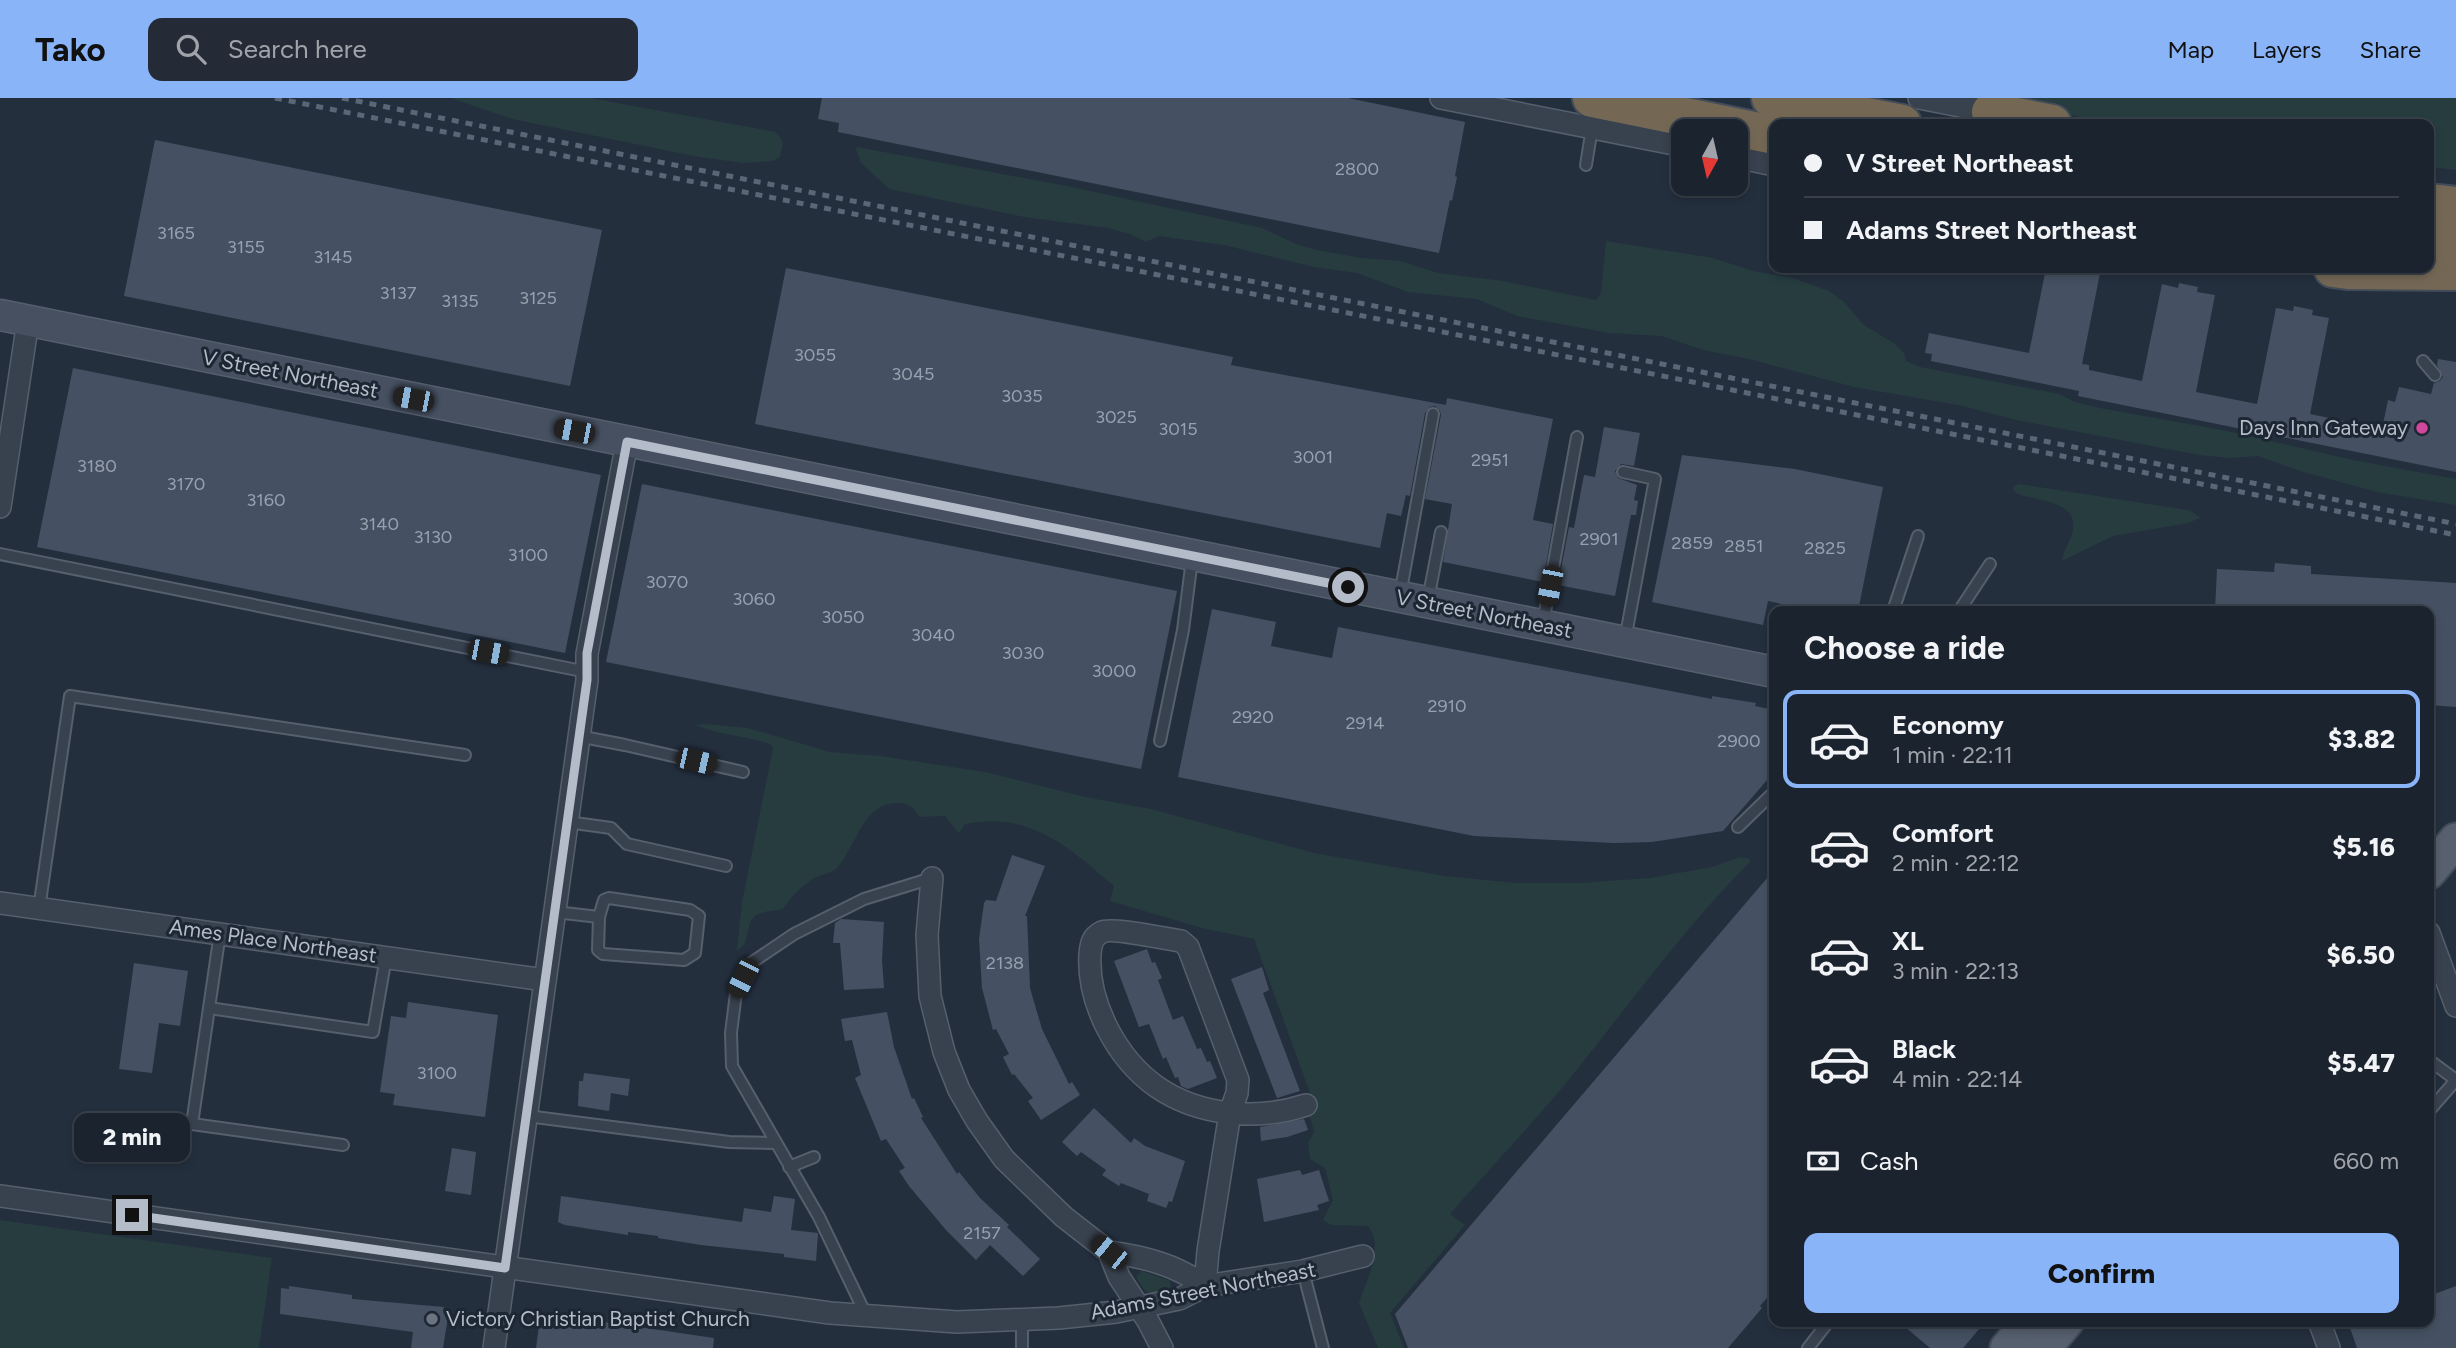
<!DOCTYPE html>
<meta charset="utf-8">
<style>
:root{--surface:#1b232e;--page:#242b36;--text:#f1f3f6;--muted:#a0a4aa;--line:#39404a;--accent:#8ab4f8}
body{margin:0;font-family:Figtree,sans-serif;background:var(--page);color:var(--text);height:100vh;display:flex;flex-direction:column;font-size:26px;white-space:nowrap}
*{box-sizing:border-box;margin:0}
p{font-size:23px;color:var(--muted)}
.icon{flex:none;width:38px;height:38px;fill:none;stroke:currentColor;stroke-width:2;stroke-linecap:round;stroke-linejoin:round}
.map{position:relative;flex:1;overflow:hidden}
.details{position:absolute;left:1769px;top:508px;width:665px;height:721px;display:flex;flex-direction:column;background:var(--surface);border-radius:14px;box-shadow:0 4px 10px #0003,0 0 0 2px var(--line)}
.details>*{flex:none}
.hud{position:absolute;left:1769px;top:21px;width:665px;height:154px;border-radius:14px;box-shadow:0 4px 10px #0003,0 0 0 2px var(--line);display:grid;align-content:center;height:154px;padding:0 35px;background:var(--surface)}
.needle{width:46px;rotate:188deg}
.controls{position:absolute;left:1671px;top:21px;display:grid;gap:14px}
.controls a{display:grid;place-items:center;width:77px;height:77px;border-radius:14px;background:var(--surface);box-shadow:0 4px 10px #0003,0 0 0 2px var(--line);font-size:35px}
.end{position:absolute;width:32px;height:32px;margin:-16px;border:9px solid #b4bcc9;background:#111;box-shadow:0 0 0 4px #111}
.from{border-radius:50%}
.bubble{position:absolute;height:49px;border-radius:14px;background:var(--surface);box-shadow:0 4px 10px #0003,0 0 0 2px var(--line);font-size:23px;font-weight:800;line-height:49px;text-align:center}
.car{position:absolute;width:21px;height:42px;margin:-21px -10px;border-radius:9px;box-shadow:0 0 5px 2px #0007;background:linear-gradient(#222 24%,#8ab4d8 0 40%,#222 0 76%,#8ab4d8 0 86%,#222 0)}
.hud b{display:flex;align-items:center;gap:24px;height:66px;font-size:26px}
.hud b+b{border-top:2px solid var(--line)}
.hud i{width:18px;height:18px;background:var(--text)}
ul{padding:0;list-style:none}
li{display:flex;align-items:center;gap:21px;height:98px;margin:0 14px 10px;padding:0 21px;border:4px solid transparent;border-radius:14px}
li div{flex:1}
li b{display:block;font-size:26px}
li em{font-style:normal;font-weight:800}
li.current{border-color:var(--accent)}
li>.icon{width:63px;height:63px;stroke-width:1.5}
h2{padding:0 35px;font-size:32px;line-height:84px}
.pay{display:flex;align-items:center;gap:18px;height:77px;padding:0 35px;font-size:26px}
.pay p{margin-inline-start:auto}
.primary-button{display:flex;gap:14px;margin-top:auto;padding:14px 35px}
.primary-button a{flex:1;height:80px;border-radius:14px;background:var(--accent);color:#111;font-size:28px;font-weight:800;line-height:80px;text-align:center}
header{display:flex;align-items:center;gap:42px;box-sizing:border-box;height:98px;padding:0 35px;background:var(--accent);color:#111}
header strong{font-size:33px}
nav{display:flex;gap:38px;margin-inline-start:auto;font-size:24px}
.search{width:490px;height:63px;background:var(--page);display:flex;align-items:center;gap:18px;box-sizing:border-box;padding:0 24px;border-radius:14px;color:var(--muted);font-size:26px}
.map>svg:first-child{display:block}
</style>
<header>
<strong>Tako</strong>
<div class="search"><svg class="icon" aria-label="search" viewBox="0 0 24 24"><circle cx="10" cy="10" r="6"/><path d="M15 15l6 6"/></svg>Search here</div>
<nav><a>Map</a><a>Layers</a><a>Share</a></nav>
</header>
<div class="map">
<svg width="2456" height="1250" viewBox="0 0 2456 1250">
<rect width="100%" height="100%" fill="#242f3e"/>
<!-- green -->
<g fill="#263c3f">
<polygon points="451,0 590,0 776,34 783,44 780,59 773,63 744,65 699,59 512,21"/>
<polygon points="1984,0 2456,0 2456,72 2429,69 2429,26 2114,26"/>
<polygon points="857,49 1067,88 1262,130 1296,146 1317,152 1361,160 1400,163 1438,175 1503,183 1596,202 1601,195 1606,143 1713,160 1753,173 1793,180 1829,193 1843,203 1864,227 1895,246 1904,255 1906,263 1920,269 2059,296 2075,304 2100,310 2227,333 2353,362 2456,381 2456,407 2377,394 2300,373 2258,358 2230,360 2199,357 2021,323 1958,307 1854,289 1749,261 1703,252 1662,238 1609,235 1517,218 1477,201 1408,194 1357,175 1314,169 1224,147 1159,138 1146,144 1130,136 1108,130 1024,119 889,91 861,65 856,52"/>
<path d="M2019,386L2181,411L2191,413L2200,420L2188,425L2113,438L2062,463C2063,452 2071,443 2073,432C2078,402 2036,403 2018,396L2013,392L2014,388Z"/>
<path d="M705,626L748,630L830,654L881,658L985,674L1085,699L1151,711L1314,755L1445,778L1515,785H1579L1650,780L1712,769L1740,759L1750,761V764C1688,826 1637,896 1583,964C1541,1017 1494,1066 1450,1116L1465,1127L1390,1215L1404,1250H1378L1359,1205C1366,1183 1385,1149 1368,1128L1331,1127L1323,1122L1333,1102L1325,1070L1310,1061L1308,1045L1314,1034L1310,1018V995L1254,841L1202,830L1110,803L1114,788C1068,749 1030,713 965,726L959,735L945,718L920,719C914,710 910,706 899,705C863,704 857,746 838,769C833,775 826,775 819,778C803,785 793,797 783,811C775,813 761,813 755,818C744,827 752,846 737,852L742,804L773,650L772,647C747,637 719,638 696,627Z"/>
<polygon points="0,1122 272,1160 259,1250 0,1250"/>
<path d="M1142,1173L1170,1183L1171,1193C1150,1197 1146,1199 1136,1178Z"/>
</g>
<!-- building -->
<g fill="#455162">
<polygon points="822,0 1348,0 1465,24 1455,78 1457,79 1452,103 1450,102 1439,155 838,34 839,25 818,21"/>
<polygon points="155,42 602,132 570,288 124,198"/>
<polygon points="786,170 1233,259 1231,267 1446,307 1447,300 1553,321 1533,422 1553,426 1543,484 1443,464 1452,406 1425,401 1441,317 1440,313 1435,308 1430,309 1425,315 1410,398 1406,397 1401,418 1387,415 1380,450 755,326"/>
<polygon points="2046,170 2101,170 2082,266 2089,267 2089,272 2142,283 2162,186 2178,190 2179,185 2198,189 2197,194 2215,197 2196,294 2257,306 2276,210 2293,213 2294,208 2313,212 2312,217 2329,220 2310,316 2382,331 2388,302 2395,304 2399,289 2431,296 2434,285 2440,283 2443,279 2437,267 2438,261 2456,264 2456,374 2078,298 2079,293 1931,263 1932,256 1925,255 1929,235 2029,255"/>
<polygon points="73,270 601,377 565,555 37,449"/>
<polygon points="1604,329 1640,335 1634,368 1621,366 1615,373 1618,380 1637,387 1634,402 1638,403 1636,417 1631,417 1615,498 1558,487 1569,429 1574,430 1584,377 1595,379"/>
<polygon points="1682,357 1795,371 1883,389 1858,513 1814,513 1768,503 1763,527 1652,504"/>
<polygon points="642,386 1177,493 1141,671 606,564"/>
<polygon points="2275,465 2311,468 2311,476 2456,485 2456,609 2429,607 2429,513 2215,513 2217,471 2274,474"/>
<polygon points="1212,511 1276,524 1271,548 1332,560 1338,529 1712,601 1712,598 1756,605 1755,608 1774,612 1774,674 1723,733 1652,744 1614,745 1474,738 1178,679"/>
<polygon points="1012,757 1045,768 1025,818 1027,818 1030,890 1042,931 1069,986 1072,984 1080,997 1041,1022 1028,1003 1033,1000 1014,976 1012,977 1003,959 1009,956 996,931 993,932 982,890 979,841 984,805 986,802 996,803"/>
<polygon points="1774,772 1774,1192 1760,1208 1762,1210 1728,1250 1408,1250 1395,1216"/>
<polygon points="841,821 884,824 882,862 884,890 844,892 840,845 833,845 835,825"/>
<polygon points="1147,851 1152,865 1155,864 1162,880 1158,882 1173,922 1183,918 1197,951 1201,950 1207,964 1210,963 1217,980 1188,991 1181,988 1178,979 1175,980 1166,959 1163,961 1149,926 1139,929 1114,863"/>
<polygon points="134,865 188,873 180,928 159,925 152,975 119,971"/>
<polygon points="1262,869 1269,892 1263,895 1300,993 1277,1000 1231,881"/>
<polygon points="408,904 498,917 485,1019 393,1007 395,996 380,994 391,918 406,920"/>
<polygon points="887,914 894,949 912,1001 914,1000 923,1019 921,1020 957,1076 959,1074 980,1100 1009,1127 1007,1129 1040,1161 1023,1178 990,1147 976,1162 946,1132 909,1088 899,1073 905,1070 886,1041 881,1043 855,980 861,977 852,942 845,943 841,921"/>
<polygon points="584,975 630,981 628,998 611,995 609,1013 578,1008 579,983 583,983"/>
<polygon points="1094,1010 1131,1045 1134,1040 1145,1048 1185,1063 1172,1104 1169,1103 1166,1110 1147,1103 1149,1096 1121,1085 1119,1088 1102,1077 1106,1072 1081,1054 1077,1058 1062,1044"/>
<polygon points="1304,1021 1308,1032 1287,1039 1261,1043 1260,1029"/>
<polygon points="452,1050 476,1054 471,1097 445,1093"/>
<polygon points="1300,1072 1302,1077 1319,1072 1329,1103 1317,1107 1319,1112 1264,1124 1257,1081"/>
<polygon points="561,1098 742,1124 744,1110 771,1114 774,1098 795,1101 791,1132 818,1135 816,1163 784,1159 784,1156 701,1147 658,1140 658,1138 628,1134 628,1137 565,1127 558,1124"/>
<polygon points="289,1188 352,1197 352,1201 444,1209 443,1213 449,1213 443,1250 411,1250 413,1234 280,1216 281,1190 289,1191"/>
<polygon points="2456,1188 2456,1250 2357,1250 2349,1227 2360,1223 2429,1223 2429,1198"/>
<polygon points="543,1215 714,1240 713,1250 536,1250 540,1221 543,1222"/>
<polygon points="1898,1223 1986,1223 1963,1250 1930,1250"/>
</g>
<g fill="none" stroke-linecap="round" stroke-linejoin="round">
<defs>
<g id="lane">
<polyline points="1586,67 1592,30"/>
<polyline points="2423,263 2435,277"/>
<polyline points="1623,374 1655,381 1625,542"/>
<polyline points="0,456 587,574"/>
<polyline points="1400,497 1433,316"/>
<polyline points="1428,502 1441,434"/>
<polyline points="1893,513 1918,438"/>
<polyline points="1959,513 1990,466"/>
<polyline points="1543,525 1577,339"/>
<polyline points="578,638 625,647 743,674"/>
<polyline points="1160,643 1183,532 1192,461"/>
<polyline points="567,724 611,730 627,746 726,768"/>
<polyline points="1738,729 1774,694"/>
<polygon points="609,800 690,812 699,818 695,855 684,862 603,856 598,852 599,819 604,802"/>
<polyline points="39,811 70,598 465,657"/>
<polyline points="555,814 599,819"/>
<polyline points="220,835 209,910 373,934 386,859"/>
<polyline points="209,910 192,1026 343,1047"/>
<polyline points="2429,962 2456,982"/>
<polyline points="2429,1013 2456,982"/>
<polyline points="527,1018 729,1044 775,1045"/>
<polyline points="789,1069 814,1059"/>
<polyline points="1303,1173 1323,1250"/>
<polyline points="867,1219 819,1119 732,968 731,935 736,895 751,865 794,836 864,801 932,780"/>
<polyline points="1022,1250 1022,1222"/>
<polyline points="1808,1250 1829,1223"/>
</g>
<g id="street">
<polyline points="1441,0 1684,48"/>
<polyline points="1919,0 1991,14"/>
<polyline points="1736,59 1774,67"/>
<polyline points="0,409 28,223"/>
<polyline points="932,780 927,837 930,898 944,954 959,992 977,1023 1004,1061 1064,1119 1109,1154 1119,1179 1148,1223 1162,1250"/>
<polyline points="0,805 545,882"/>
<polyline points="2429,835 2456,908"/>
<polyline points="0,1098 830,1215 957,1224 1059,1220 1116,1214 1179,1201 1205,1188 1303,1173 1363,1158"/>
<path d="M1109,1154C1145,1159 1176,1167 1205,1188"/>
<path d="M1205,1188L1208,1153L1230,1015L1237,995L1238,982L1188,849L1181,843C1166,841 1112,829 1102,834C1092,839 1091,846 1090,856C1087,905 1117,961 1157,989C1199,1018 1258,1023 1306,1007"/>
<polyline points="2319,1223 2329,1250"/>
<polyline points="494,1250 587,582 587,556 627,344"/>
</g>
<polyline id="secondary" points="0,217 1774,574"/>
<g id="primary">
<polyline points="2429,774 2456,742"/>
<polyline points="2007,1250 2030,1223"/>
<polyline points="2044,1250 2067,1223"/>
</g>
<g id="highway">
<polyline points="1592,0 1774,37"/>
<polyline points="1771,0 1902,26"/>
<polyline points="1991,14 2052,26"/>
<polyline points="2429,105 2456,108"/>
<polyline points="2429,141 2456,145"/>
<polyline points="2333,170 2348,172 2456,173"/>
</g>
</defs>
<!-- lane casing -->
<use href="#lane" stroke="#565f6c" stroke-width="14"/>
<!-- street casing -->
<use href="#street" stroke="#565f6c" stroke-width="24"/>
<!-- secondary casing -->
<use href="#secondary" stroke="#565f6c" stroke-width="33"/>
<!-- primary casing -->
<use href="#primary" stroke="#414a57" stroke-width="37"/>
<!-- highway casing -->
<use href="#highway" stroke="#434c59" stroke-width="42"/>
<!-- lane -->
<use href="#lane" stroke="#38414e" stroke-width="10"/>
<!-- street -->
<use href="#street" stroke="#38414e" stroke-width="21"/>
<!-- secondary -->
<use href="#secondary" stroke="#465061" stroke-width="30"/>
<!-- primary -->
<use href="#primary" stroke="#56606e" stroke-width="33"/>
<!-- highway -->
<use href="#highway" stroke="#746855" stroke-width="38"/>
<!-- rail -->
<g stroke="#5a6575" stroke-width="5" stroke-dasharray="7 7" stroke-linecap="butt">
<polyline points="275,0 2456,437"/>
<polyline points="342,0 2456,426"/>
</g>
</g>
<g fill="none" stroke-linecap="round" stroke-linejoin="round">
<!-- route -->
<polyline stroke="#b4bcc9" stroke-width="9" points="132,1117 505,1170 587,582 587,555 627,344 1348,489"/>
</g>
<!-- markers -->
<circle fill="#d1479c" stroke="#1d2633" stroke-width="2.5" cx="2422" cy="330" r="7"/>
<circle fill="#6b7280" stroke="#1d2633" stroke-width="2.5" cx="432" cy="1221" r="7"/>
<g text-anchor="middle" stroke-width="6" stroke-linejoin="round" paint-order="stroke">
<!-- number labels -->
<g font-size="18" fill="#98a1af">
<text x="1357" y="77">2800</text>
<text x="176" y="141">3165</text>
<text x="246" y="155">3155</text>
<text x="333" y="165">3145</text>
<text x="398" y="201">3137</text>
<text x="538" y="206">3125</text>
<text x="460" y="209">3135</text>
<text x="815" y="263">3055</text>
<text x="913" y="282">3045</text>
<text x="1022" y="304">3035</text>
<text x="1116" y="325">3025</text>
<text x="1178" y="337">3015</text>
<text x="1313" y="365">3001</text>
<text x="1490" y="368">2951</text>
<text x="97" y="374">3180</text>
<text x="186" y="392">3170</text>
<text x="266" y="408">3160</text>
<text x="379" y="432">3140</text>
<text x="433" y="445">3130</text>
<text x="1599" y="447">2901</text>
<text x="1692" y="451">2859</text>
<text x="1744" y="454">2851</text>
<text x="1825" y="456">2825</text>
<text x="528" y="463">3100</text>
<text x="667" y="490">3070</text>
<text x="754" y="507">3060</text>
<text x="843" y="525">3050</text>
<text x="933" y="543">3040</text>
<text x="1023" y="561">3030</text>
<text x="1114" y="579">3000</text>
<text x="1447" y="614">2910</text>
<text x="1253" y="625">2920</text>
<text x="1365" y="631">2914</text>
<text x="1739" y="649">2900</text>
<text x="1005" y="871">2138</text>
<text x="437" y="981">3100</text>
<text x="982" y="1141">2157</text>
</g>
<!-- street labels -->
<g font-size="21" fill="#b4bcc9" stroke="#1d2633">
<text transform="translate(290 276) rotate(11)" y="7">V Street Northeast</text>
<text transform="translate(1484 516) rotate(11)" y="7">V Street Northeast</text>
<text transform="translate(273 843) rotate(8)" y="7">Ames Place Northeast</text>
<text transform="translate(1203 1193) rotate(-11)" y="7">Adams Street Northeast</text>
</g>
<!-- poi labels -->
<g font-size="21" fill="#b4bcc9" stroke="#1d2633" text-anchor="end">
<text x="2408" y="337">Days Inn Gateway</text>
<text x="446" y="1228" text-anchor="start">Victory Christian Baptist Church</text>
</g>
</g>
</svg>
<div class="controls">
<a><svg class="needle" viewBox="-14 -14 28 28"><path d="M0-13l5 13h-10z" fill="#e53935"/><path d="M0 13l5-13h-10z" fill="#a0a4aa"/></svg></a>
</div>
<i class="end from" style="left:1348px;top:489px"></i>
<i class="end" style="left:132px;top:1117px"></i>
<div class="bubble" style="left:74px;top:1015px;width:116px">2 min</div>
<i class="car" style="left:413px;top:301px;rotate:281deg"></i>
<i class="car" style="left:574px;top:333px;rotate:281deg"></i>
<i class="car" style="left:1550px;top:488px;rotate:191deg"></i>
<i class="car" style="left:488px;top:554px;rotate:101deg"></i>
<i class="car" style="left:696px;top:663px;rotate:103deg"></i>
<i class="car" style="left:743px;top:880px;rotate:207deg"></i>
<i class="car" style="left:1109px;top:1154px;rotate:309deg"></i>
<div class="hud">
<b><i class="from"></i>V Street Northeast</b>
<b><i></i>Adams Street Northeast</b>
</div>
<section class="details">
<h2>Choose a ride</h2>
<ul>
<li class="current"><svg class="icon" aria-label="car" viewBox="0 0 24 24"><path d="M5 17H2v-5l4-1 3-4h7l3 4 3 1v5h-3M9 17h6M6 11h13"/><circle cx="7" cy="17" r="2"/><circle cx="17" cy="17" r="2"/></svg><div><b>Economy</b><p>1 min · 22:11</p></div><em>$3.82</em></li>
<li><svg class="icon" aria-label="car" viewBox="0 0 24 24"><path d="M5 17H2v-5l4-1 3-4h7l3 4 3 1v5h-3M9 17h6M6 11h13"/><circle cx="7" cy="17" r="2"/><circle cx="17" cy="17" r="2"/></svg><div><b>Comfort</b><p>2 min · 22:12</p></div><em>$5.16</em></li>
<li><svg class="icon" aria-label="car" viewBox="0 0 24 24"><path d="M5 17H2v-5l4-1 3-4h7l3 4 3 1v5h-3M9 17h6M6 11h13"/><circle cx="7" cy="17" r="2"/><circle cx="17" cy="17" r="2"/></svg><div><b>XL</b><p>3 min · 22:13</p></div><em>$6.50</em></li>
<li><svg class="icon" aria-label="car" viewBox="0 0 24 24"><path d="M5 17H2v-5l4-1 3-4h7l3 4 3 1v5h-3M9 17h6M6 11h13"/><circle cx="7" cy="17" r="2"/><circle cx="17" cy="17" r="2"/></svg><div><b>Black</b><p>4 min · 22:14</p></div><em>$5.47</em></li>
</ul>
<div class="pay"><svg class="icon" aria-label="cash" viewBox="0 0 24 24"><path d="M3 7h18v10H3z"/><circle cx="12" cy="12" r="2"/></svg>Cash<p>660 m</p></div>
<div class="primary-button"><a>Confirm</a></div>
</section>
</div>
